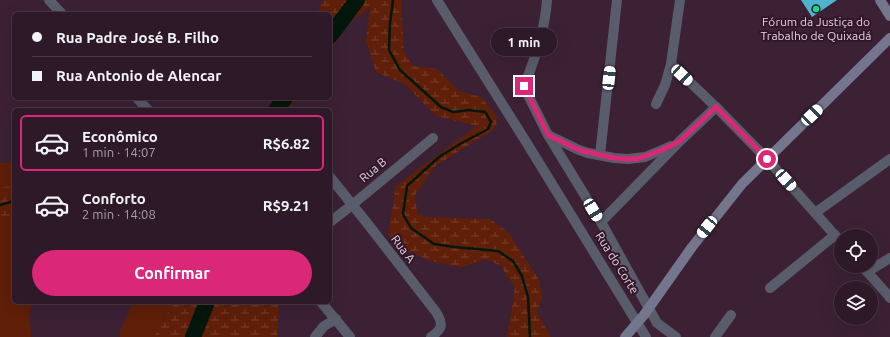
<!DOCTYPE html>
<html lang="pt">
<meta charset="utf-8">
<style>
:root{--surface:#2d1927;--page:#392633;--text:#f1f3f6;--muted:#a7a0a7;--line:#483844;--accent:#db2777}
body{margin:0;font-family:Ubuntu,sans-serif;background:var(--page);color:var(--text);height:100vh;display:flex;flex-direction:column;font-size:15px;white-space:nowrap}
*{box-sizing:border-box;margin:0}
p{font-size:13px;color:var(--muted)}
.icon{flex:none;width:22px;height:22px;fill:none;stroke:currentColor;stroke-width:2;stroke-linecap:round;stroke-linejoin:round}
.map{position:relative;flex:1;overflow:hidden}
.side{position:absolute;left:12px;top:108px;width:320px;height:196px;display:flex;flex-direction:column;background:var(--surface);border-radius:6px;box-shadow:0 4px 16px #0002,0 0 0 1px var(--line)}
.side>*{flex:none}
.banner{position:absolute;left:12px;top:12px;width:320px;height:88px;border-radius:6px;box-shadow:0 4px 16px #0002,0 0 0 1px var(--line);display:grid;align-content:center;height:88px;padding:0 20px;background:var(--surface)}
.tools{position:absolute;left:834px;top:229px;display:grid;gap:8px}
.tools a{display:grid;place-items:center;width:44px;height:44px;border-radius:50%;background:var(--surface);box-shadow:0 4px 16px #0002,0 0 0 1px var(--line);font-size:20px}
.end{position:absolute;width:18px;height:18px;margin:-9px;border:5px solid #db2777;background:#fff;box-shadow:0 0 0 2px #fff}
.from{border-radius:50%}
.bubble{position:absolute;height:28px;border-radius:14px;background:var(--surface);box-shadow:0 4px 16px #0002,0 0 0 1px var(--line);font-size:13px;font-weight:600;line-height:28px;text-align:center}
.car{position:absolute;width:12px;height:24px;margin:-12px -6px;border-radius:5px;box-shadow:0 0 3px 1px #0007;background:linear-gradient(#fff 24%,#345 0 40%,#fff 0 76%,#345 0 86%,#fff 0)}
.banner b{display:flex;align-items:center;gap:14px;height:38px;font-size:15px}
.banner b+b{border-top:1px solid var(--line)}
.banner i{width:10px;height:10px;background:var(--text)}
ul{padding:7px 0 0;list-style:none}
li{display:flex;align-items:center;gap:12px;height:56px;margin:0 8px 6px;padding:0 12px;border:2px solid transparent;border-radius:6px}
li div{flex:1}
li b{display:block;font-size:15px}
li em{font-style:normal;font-weight:600}
li.current{border-color:var(--accent)}
li>.icon{width:36px;height:36px;stroke-width:1.5}
.button{display:flex;gap:8px;margin-top:auto;padding:8px 20px}
.button a{flex:1;height:46px;border-radius:24px;background:var(--accent);color:#fff;font-size:16px;font-weight:600;line-height:46px;text-align:center}
.map>svg:first-child{display:block}
</style>
<div class="map">
<svg width="890" height="337" viewBox="0 0 890 337">
<defs>
<pattern id="wetland-marsh" width="20" height="14" patternUnits="userSpaceOnUse"><rect width="20" height="14" fill="#5f1f09"/><path d="M1 5h8M5 5V1M11 12h8M15 12V8" fill="none" stroke="#763f2c"/></pattern>
</defs>
<rect width="100%" height="100%" fill="#3c2134"/>
<!-- green -->
<g fill="#5f1f09">
<polygon points="0,163 14,163 14,185 0,188"/>
<polygon points="14,218 14,302 33,302 29,313 31,337 0,337 0,223"/>
<polygon points="133,302 176,302 159,324 155,337 120,337 120,331"/>
</g>
<!-- wetland -->
<g fill="url(#wetland-marsh)">
<polygon points="324,0 401,0 404,52 413,66 437,69 459,91 481,97 496,115 497,123 493,130 435,166 415,195 417,212 423,217 490,219 509,233 539,280 542,297 537,313 551,337 507,337 515,288 501,266 486,259 461,267 431,261 398,247 388,234 396,186 477,126 436,116 406,85 376,72 366,40 370,8 350,22 330,50 330,14 318,14 319,9"/>
<polygon points="274,98 297,98 288,110 266,110"/>
<polygon points="14,185 14,218 0,223 0,188"/>
<polygon points="176,302 277,302 279,308 277,337 155,337 159,324"/>
</g>
<g fill="none" stroke-linecap="round" stroke-linejoin="round">
<!-- stream -->
<g stroke="#04170c" stroke-width="2.5">
<polyline points="393,0 390,23 389,50 400,70 441,107 453,112 469,110 485,112 491,122 488,129 460,144 439,157 407,186 403,214 411,228 434,244 455,247 498,251 513,261 522,276 528,297 530,337"/>
<polyline points="0,205 14,201"/>
</g>
<!-- river -->
<g stroke="#04170c" stroke-width="16">
<polyline points="330,36 357,0"/>
<polyline points="276,110 285,98"/>
<polyline points="193,337 207,302"/>
</g>
</g>
<!-- building -->
<polygon fill="#50b3ce" points="801,0 837,0 812,17"/>
<g fill="none" stroke-linecap="round" stroke-linejoin="round">
<!-- street -->
<g stroke="#595c6a" stroke-width="10">
<polyline points="49,0 62,14"/>
<polyline points="437,0 528,145 646,337"/>
<path d="M547,0C545,30 535,58 524,87L548,135L601,222L657,323L676,337"/>
<polyline points="671,64 716,107 767,159 841,242"/>
<polyline points="137,98 148,110"/>
<polyline points="656,104 665,85 671,64 680,0"/>
<polyline points="548,135 579,150 588,153 614,158 628,159 645,157 662,150 671,146"/>
<polyline points="600,155 617,0"/>
<path d="M330,177L367,223L436,312C444,325 442,329 431,337"/>
<polyline points="815,213 890,159"/>
<polyline points="330,222 352,205 433,138"/>
<polyline points="601,222 680,141 716,107"/>
<polyline points="862,266 886,293 890,298"/>
<polyline points="867,272 890,258"/>
<polyline points="770,288 835,235"/>
<polyline points="321,302 350,337"/>
<polyline points="315,337 324,326 336,319"/>
<polyline points="715,337 731,315"/>
</g>
<!-- secondary -->
<g stroke="#73768d" stroke-width="10">
<polyline points="880,0 890,16"/>
<polyline points="625,337 644,315 692,247 742,184 890,38"/>
</g>
</g>
<g fill="none" stroke-linecap="round" stroke-linejoin="round">
<!-- route -->
<polyline stroke="#db2777" stroke-width="5" points="524,86 548,135 579,150 614,158 628,159 637,159 662,150 680,141 716,107 767,159"/>
</g>
<!-- markers -->
<circle fill="#10d98a" stroke="#32172a" stroke-width="1.5" cx="816" cy="9" r="4"/>
<g text-anchor="middle" stroke-width="4" stroke-linejoin="round" paint-order="stroke">
<!-- poi labels -->
<g font-size="12" fill="#e5d2de" stroke="#32172a">
<text x="816" y="26">Fórum da Justiça do<tspan x="816" dy="14">Trabalho de Quixadá</tspan></text>
</g>
<!-- street labels -->
<g font-size="12" fill="#e5d2de" stroke="#32172a">
<text transform="translate(373 170) rotate(-40)" y="4">Rua B</text>
<text transform="translate(403 249) rotate(53)" y="4">Rua A</text>
<text transform="translate(617 263) rotate(58)" y="4">Rua do Corte</text>
</g>
</g>
</svg>
<div class="tools">
<a><svg class="icon" aria-label="locate" viewBox="0 0 24 24"><circle cx="12" cy="12" r="6"/><path d="M12 2v4M12 18v4M2 12h4M18 12h4"/></svg></a>
<a><svg class="icon" aria-label="layers" viewBox="0 0 24 24"><path d="M12 4l9 5-9 5-9-5zM3 14l9 5 9-5"/></svg></a>
</div>
<i class="end from" style="left:767px;top:159px"></i>
<i class="end" style="left:524px;top:86px"></i>
<div class="bubble" style="left:491px;top:28px;width:66px">1 min</div>
<i class="car" style="left:682px;top:75px;rotate:133deg"></i>
<i class="car" style="left:609px;top:78px;rotate:6deg"></i>
<i class="car" style="left:812px;top:115px;rotate:46deg"></i>
<i class="car" style="left:786px;top:180px;rotate:138deg"></i>
<i class="car" style="left:593px;top:210px;rotate:149deg"></i>
<i class="car" style="left:707px;top:227px;rotate:219deg"></i>
<div class="banner">
<b><i class="from"></i>Rua Padre José B. Filho</b>
<b><i></i>Rua Antonio de Alencar</b>
</div>
<section class="side">
<ul>
<li class="current"><svg class="icon" aria-label="car" viewBox="0 0 24 24"><path d="M5 17H2v-5l4-1 3-4h7l3 4 3 1v5h-3M9 17h6M6 11h13"/><circle cx="7" cy="17" r="2"/><circle cx="17" cy="17" r="2"/></svg><div><b>Econômico</b><p>1 min · 14:07</p></div><em>R$6.82</em></li>
<li><svg class="icon" aria-label="car" viewBox="0 0 24 24"><path d="M5 17H2v-5l4-1 3-4h7l3 4 3 1v5h-3M9 17h6M6 11h13"/><circle cx="7" cy="17" r="2"/><circle cx="17" cy="17" r="2"/></svg><div><b>Conforto</b><p>2 min · 14:08</p></div><em>R$9.21</em></li>
</ul>
<div class="button"><a>Confirmar</a></div>
</section>
</div>
